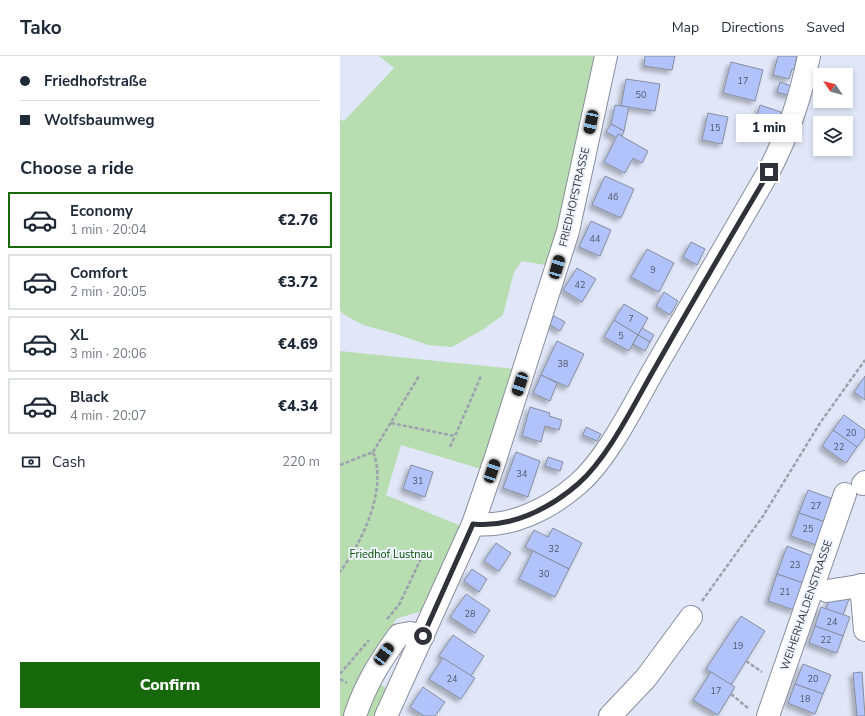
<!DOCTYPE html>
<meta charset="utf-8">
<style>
:root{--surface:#fff;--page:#f2f2f3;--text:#1f2937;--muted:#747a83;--line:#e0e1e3;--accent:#17680b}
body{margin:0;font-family:"Nunito Sans",sans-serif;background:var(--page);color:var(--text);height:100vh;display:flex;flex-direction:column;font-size:15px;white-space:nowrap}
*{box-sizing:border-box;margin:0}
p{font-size:13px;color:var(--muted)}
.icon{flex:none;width:22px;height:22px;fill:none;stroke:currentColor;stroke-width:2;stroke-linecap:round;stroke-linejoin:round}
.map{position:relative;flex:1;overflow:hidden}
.panel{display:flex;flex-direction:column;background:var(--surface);width:340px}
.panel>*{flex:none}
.guide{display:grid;align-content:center;height:88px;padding:0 20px;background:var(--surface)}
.needle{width:26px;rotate:305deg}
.buttons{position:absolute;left:473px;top:12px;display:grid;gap:8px}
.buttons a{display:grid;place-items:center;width:40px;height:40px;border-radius:0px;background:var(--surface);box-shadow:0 2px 6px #0003;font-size:20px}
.end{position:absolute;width:18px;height:18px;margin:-9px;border:5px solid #2f3238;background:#fff;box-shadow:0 0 0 2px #fff}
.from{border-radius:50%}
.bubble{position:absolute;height:28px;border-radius:0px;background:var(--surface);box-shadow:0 2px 6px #0003;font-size:13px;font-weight:800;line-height:28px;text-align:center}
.car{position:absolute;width:12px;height:24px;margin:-12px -6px;border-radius:5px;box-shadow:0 0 3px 1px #0007;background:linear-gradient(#222 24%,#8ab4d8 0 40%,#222 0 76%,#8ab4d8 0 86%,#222 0)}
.guide b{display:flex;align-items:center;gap:14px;height:38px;font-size:15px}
.guide b+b{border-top:1px solid var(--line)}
.guide i{width:10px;height:10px;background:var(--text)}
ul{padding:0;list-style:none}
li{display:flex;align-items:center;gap:12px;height:56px;margin:0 8px 6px;padding:0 12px;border:2px solid var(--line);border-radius:0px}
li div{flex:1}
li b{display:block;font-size:15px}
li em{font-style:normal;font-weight:800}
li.selected{border-color:var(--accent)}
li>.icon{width:36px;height:36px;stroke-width:1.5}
h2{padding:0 20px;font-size:18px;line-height:48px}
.pay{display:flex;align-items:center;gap:10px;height:44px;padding:0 20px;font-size:15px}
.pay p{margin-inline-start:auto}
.primary-button{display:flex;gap:8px;margin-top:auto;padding:8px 20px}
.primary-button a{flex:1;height:46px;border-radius:0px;background:var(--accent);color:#fff;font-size:16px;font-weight:800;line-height:46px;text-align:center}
header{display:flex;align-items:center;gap:24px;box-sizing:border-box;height:56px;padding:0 20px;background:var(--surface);border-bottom:1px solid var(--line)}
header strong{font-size:19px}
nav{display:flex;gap:22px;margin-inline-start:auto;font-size:14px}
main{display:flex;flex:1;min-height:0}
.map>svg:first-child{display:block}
</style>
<header>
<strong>Tako</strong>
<nav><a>Map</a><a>Directions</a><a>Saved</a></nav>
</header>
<main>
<section class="panel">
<div class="guide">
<b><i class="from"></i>Friedhofstraße</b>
<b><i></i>Wolfsbaumweg</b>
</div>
<h2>Choose a ride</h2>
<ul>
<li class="selected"><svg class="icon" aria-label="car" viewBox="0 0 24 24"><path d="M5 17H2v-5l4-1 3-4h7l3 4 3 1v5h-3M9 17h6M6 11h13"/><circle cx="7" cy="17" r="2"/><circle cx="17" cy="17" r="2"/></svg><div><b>Economy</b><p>1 min · 20:04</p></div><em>€2.76</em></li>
<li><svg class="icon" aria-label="car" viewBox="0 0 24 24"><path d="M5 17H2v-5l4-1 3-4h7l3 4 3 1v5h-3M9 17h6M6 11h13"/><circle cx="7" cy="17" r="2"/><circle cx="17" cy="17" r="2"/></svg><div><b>Comfort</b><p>2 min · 20:05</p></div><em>€3.72</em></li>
<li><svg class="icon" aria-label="car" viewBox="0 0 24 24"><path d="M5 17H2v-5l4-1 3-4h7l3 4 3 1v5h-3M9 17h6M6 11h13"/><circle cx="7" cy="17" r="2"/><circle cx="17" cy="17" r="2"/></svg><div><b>XL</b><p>3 min · 20:06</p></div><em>€4.69</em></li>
<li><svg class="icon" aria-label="car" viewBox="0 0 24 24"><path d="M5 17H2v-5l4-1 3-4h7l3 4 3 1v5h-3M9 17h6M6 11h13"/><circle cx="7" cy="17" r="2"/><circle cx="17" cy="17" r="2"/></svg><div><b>Black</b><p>4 min · 20:07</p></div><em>€4.34</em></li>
</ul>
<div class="pay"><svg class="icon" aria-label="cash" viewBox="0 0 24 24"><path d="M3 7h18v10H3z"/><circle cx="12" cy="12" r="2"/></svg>Cash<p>220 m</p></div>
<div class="primary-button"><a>Confirm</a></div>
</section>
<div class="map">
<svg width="525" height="660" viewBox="0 0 525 660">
<defs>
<filter id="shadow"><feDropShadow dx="-3.5" dy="3.5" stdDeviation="2" flood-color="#0004"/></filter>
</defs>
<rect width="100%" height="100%" fill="#e1e7f8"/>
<!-- green -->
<g fill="#b7ddb1">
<polygon points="39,0 266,0 217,211 182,205 174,216 163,259 144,273 112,291 88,289 53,277 23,269 3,258 0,254 0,63 4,65 54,12"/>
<polygon points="0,295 176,313 141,413 61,389 46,439 121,470 81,555 56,563 24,618 49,634 37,660 0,660"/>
</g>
<!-- building -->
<g fill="#b1c3fa" stroke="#888e9e" filter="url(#shadow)">
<polygon points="305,0 335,0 332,14 304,10"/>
<polygon points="438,0 457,0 454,14 452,13 449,23 433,19"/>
<polygon points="391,6 423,14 415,45 383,37"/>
<polygon points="286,23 320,28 315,55 281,50"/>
<polygon points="440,26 454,31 451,40 437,36"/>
<polygon points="275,49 289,51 284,75 271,68"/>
<polygon points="420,49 441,56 434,77 419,72 422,62 417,60"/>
<polygon points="368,57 388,61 382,88 362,84"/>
<polygon points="271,68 284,75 282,80 278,78 277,82 266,76"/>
<polygon points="278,78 308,95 302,107 293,102 285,117 264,106"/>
<polygon points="265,120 294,133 281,162 252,149"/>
<polygon points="251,165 271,174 260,200 239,191"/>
<polygon points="351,186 365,193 357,209 343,201"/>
<polygon points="307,193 334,207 319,236 291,221"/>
<polygon points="237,212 256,223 242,246 223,234"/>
<polygon points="324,236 338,245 330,259 316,250"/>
<polygon points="284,248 308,262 298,279 274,264"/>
<polygon points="214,260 225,266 220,275 209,268"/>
<polygon points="274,264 298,279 289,295 264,281"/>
<polygon points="302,272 314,279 310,286 298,279"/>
<polygon points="298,279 310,286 305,295 293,288"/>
<polygon points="217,285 244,298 228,331 201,319"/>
<polygon points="201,319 217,327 210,345 193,337"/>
<polygon points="525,320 525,344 514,336"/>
<polygon points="190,351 210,357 209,360 222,364 219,374 205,370 201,386 182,380"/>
<polygon points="504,359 525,374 525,381 517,391 493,374"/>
<polygon points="246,371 261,378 257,385 243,379"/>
<polygon points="493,374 517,391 506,407 482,390"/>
<polygon points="176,396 200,405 188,441 163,432"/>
<polygon points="208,401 223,406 220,415 205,410"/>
<polygon points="71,409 93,416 85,441 63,433"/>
<polygon points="468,434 493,443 485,466 459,457"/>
<polygon points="459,457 485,466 476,489 451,480"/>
<polygon points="213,472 242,487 229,513 185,491 194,474 208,481"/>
<polygon points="156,487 171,497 159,515 144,505"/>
<polygon points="447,490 473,500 463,527 437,518"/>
<polygon points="193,495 229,513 215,541 179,523"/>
<polygon points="132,513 147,523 139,536 124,525"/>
<polygon points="437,518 463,527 454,554 428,545"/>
<polygon points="492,537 509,543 503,559 486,553"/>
<polygon points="126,538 150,554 135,577 110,561"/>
<polygon points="481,551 510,561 503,580 475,570"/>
<polygon points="401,560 425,575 391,629 366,613"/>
<polygon points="475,570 503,580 497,597 469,587"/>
<polygon points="113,579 144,600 131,620 99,600"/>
<polygon points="103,602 135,622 121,643 89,623"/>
<polygon points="463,608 491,619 483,638 455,628"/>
<polygon points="371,616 395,631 378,659 353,644"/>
<polygon points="522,616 525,660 517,660 513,617"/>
<polygon points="455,628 483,638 475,658 448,647"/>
<polygon points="83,631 105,646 95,660 84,660 70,651"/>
</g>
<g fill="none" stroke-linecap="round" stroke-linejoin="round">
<defs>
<g id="minor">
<polyline points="523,428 525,426"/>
<path d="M133,468C171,472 209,453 238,428C269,401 295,346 316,310C353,245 391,180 429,115C449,76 460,43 469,0"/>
<polyline points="521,529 525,574"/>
<polyline points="487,535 525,529"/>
<path d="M15,660C25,629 40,605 59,579L70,577L83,580"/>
<polyline points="46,660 133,468 156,401 228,175 266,0"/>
<polyline points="270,660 306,622 351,561"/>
<polyline points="428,660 505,438"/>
</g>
</defs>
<!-- minor casing -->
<use href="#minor" stroke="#888e9e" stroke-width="24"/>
<!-- path -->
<g stroke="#9ca1ae" stroke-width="2.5" stroke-dasharray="4 2" stroke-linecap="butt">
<polyline points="51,367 115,380 141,320"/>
<polyline points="110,391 115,380"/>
<polyline points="33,396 79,320"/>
<path d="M0,409L33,396C48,433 22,486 0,516"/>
<polyline points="362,545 423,460 480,367 525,304"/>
<polyline points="47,563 59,549 85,494"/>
<polyline points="406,605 422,616"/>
<polyline points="0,618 29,584"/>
<polyline points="0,623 7,627"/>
<polyline points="391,638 409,653"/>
</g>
<!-- minor -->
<use href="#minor" stroke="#fff" stroke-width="22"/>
</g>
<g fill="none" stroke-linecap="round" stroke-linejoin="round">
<!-- route -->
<path stroke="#2f3238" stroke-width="5" d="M83,580L133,468C171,472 209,453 238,428C269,401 295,346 316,310C353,245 391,180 429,116"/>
</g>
<g text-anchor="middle" stroke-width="4" stroke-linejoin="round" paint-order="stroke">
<!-- number labels -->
<g font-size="9" fill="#505668">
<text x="403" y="28">17</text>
<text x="301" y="42">50</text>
<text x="375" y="75">15</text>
<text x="273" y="144">46</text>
<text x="255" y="186">44</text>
<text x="313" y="217">9</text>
<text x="240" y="232">42</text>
<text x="291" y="266">7</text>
<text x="281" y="283">5</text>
<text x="223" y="311">38</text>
<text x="511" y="380">20</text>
<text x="499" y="394">22</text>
<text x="182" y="421">34</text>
<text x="78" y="428">31</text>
<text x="476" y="453">27</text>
<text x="468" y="476">25</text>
<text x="214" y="496">32</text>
<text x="455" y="512">23</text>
<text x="204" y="521">30</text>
<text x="445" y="539">21</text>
<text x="130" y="561">28</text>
<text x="492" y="569">24</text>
<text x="486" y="587">22</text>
<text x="398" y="593">19</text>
<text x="112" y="626">24</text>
<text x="473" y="626">20</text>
<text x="376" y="638">17</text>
<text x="465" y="646">18</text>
</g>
<!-- street labels -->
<g font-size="11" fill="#2f3238" stroke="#f0f4ff">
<text transform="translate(234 141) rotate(-77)" y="4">FRIEDHOFSTRASSE</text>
<text transform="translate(466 549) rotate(-71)" y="4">WEIHERHALDENSTRASSE</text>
</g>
<!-- park labels -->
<g font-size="11" fill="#055100" stroke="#f0f4ff">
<text x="51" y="502">Friedhof Lustnau</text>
</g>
</g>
</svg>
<div class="buttons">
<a><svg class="needle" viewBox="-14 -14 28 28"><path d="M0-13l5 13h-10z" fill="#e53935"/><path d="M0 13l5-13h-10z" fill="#747a83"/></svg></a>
<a><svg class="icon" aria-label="layers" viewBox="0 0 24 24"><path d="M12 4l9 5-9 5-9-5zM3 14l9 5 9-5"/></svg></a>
</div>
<i class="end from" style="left:83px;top:580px"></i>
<i class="end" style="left:429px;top:116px"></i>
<div class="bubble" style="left:396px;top:58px;width:66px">1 min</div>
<i class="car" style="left:251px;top:66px;rotate:192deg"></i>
<i class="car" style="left:217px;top:211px;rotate:16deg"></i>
<i class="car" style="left:180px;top:328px;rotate:198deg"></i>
<i class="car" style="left:152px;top:415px;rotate:19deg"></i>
<i class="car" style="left:44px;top:598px;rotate:36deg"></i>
</div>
</main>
